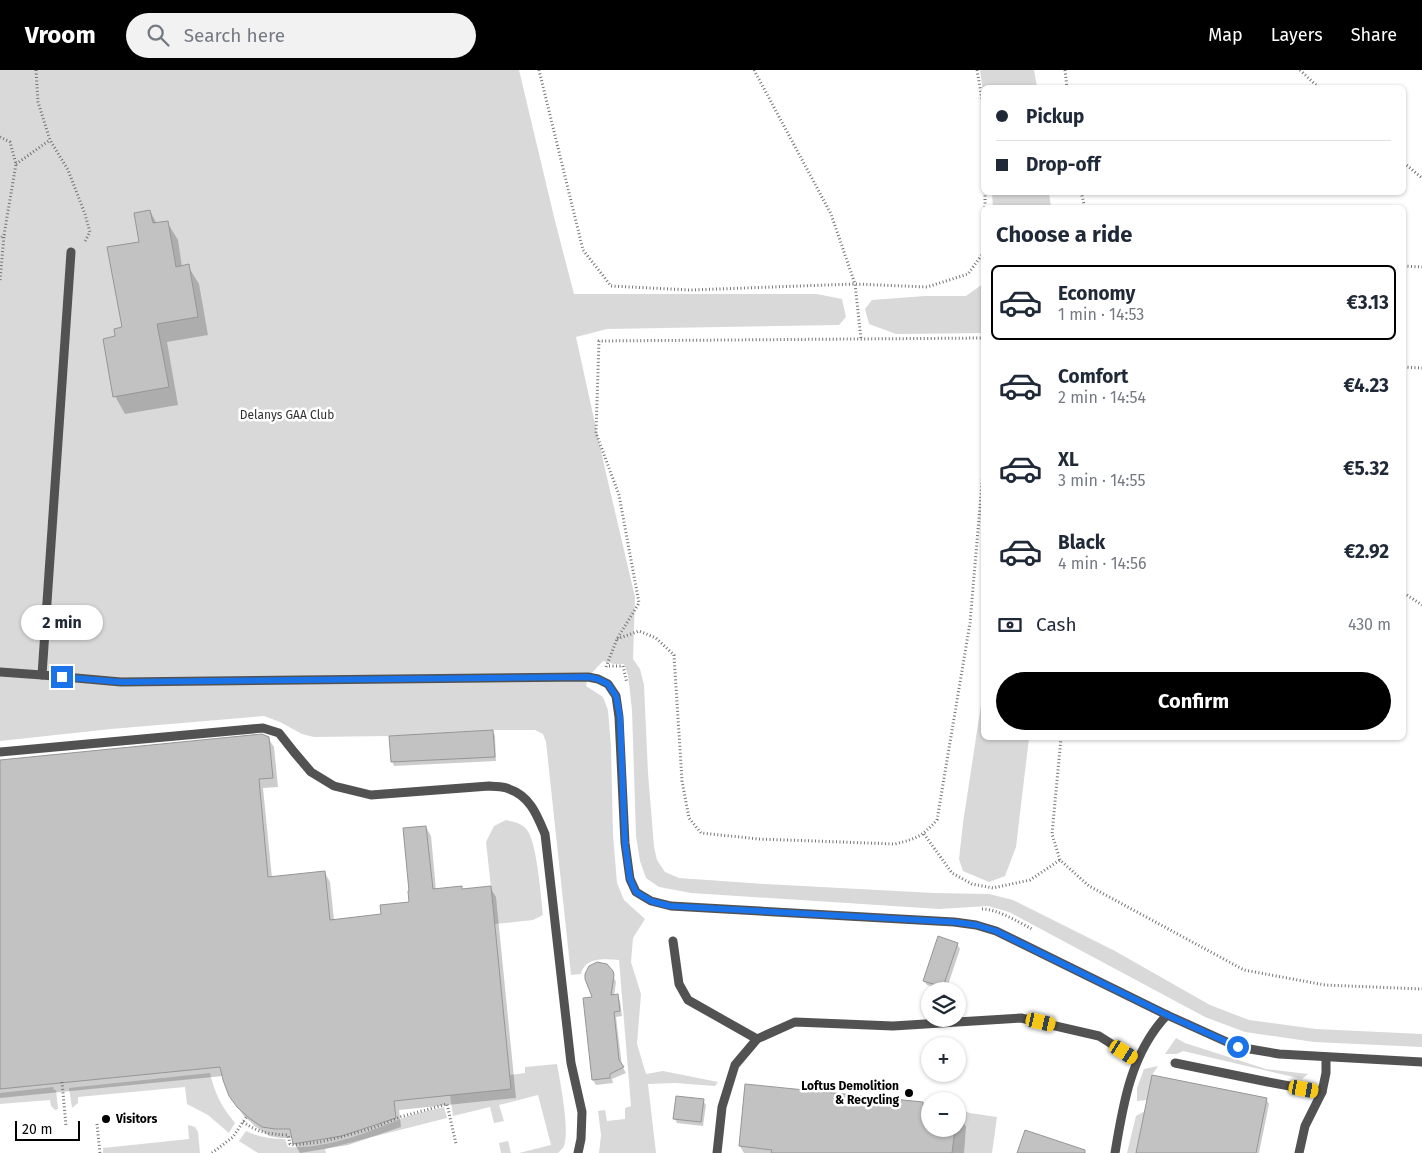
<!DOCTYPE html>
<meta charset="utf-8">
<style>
:root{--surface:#fff;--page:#f2f2f3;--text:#1f2937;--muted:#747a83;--line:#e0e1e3;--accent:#000}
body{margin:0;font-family:"Fira Sans",sans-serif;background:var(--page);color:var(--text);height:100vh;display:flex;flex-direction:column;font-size:19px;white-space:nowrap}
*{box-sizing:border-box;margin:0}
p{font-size:16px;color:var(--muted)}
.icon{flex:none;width:28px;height:28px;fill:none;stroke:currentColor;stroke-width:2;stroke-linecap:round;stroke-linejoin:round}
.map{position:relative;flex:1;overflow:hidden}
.details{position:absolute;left:981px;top:135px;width:425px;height:535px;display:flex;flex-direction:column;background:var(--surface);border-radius:8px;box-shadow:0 1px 4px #0004}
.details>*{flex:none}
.hud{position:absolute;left:981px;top:15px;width:425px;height:110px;border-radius:8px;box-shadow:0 1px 4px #0004;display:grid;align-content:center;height:110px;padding:0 15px;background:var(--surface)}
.buttons{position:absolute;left:921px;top:912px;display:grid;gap:10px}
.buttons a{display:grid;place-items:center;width:45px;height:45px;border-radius:50%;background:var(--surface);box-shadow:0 1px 4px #0004;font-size:25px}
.scale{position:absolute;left:15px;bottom:12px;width:65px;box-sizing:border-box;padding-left:5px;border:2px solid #000;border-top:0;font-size:14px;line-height:18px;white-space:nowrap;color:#000;-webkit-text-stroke:4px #fff;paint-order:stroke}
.end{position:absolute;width:22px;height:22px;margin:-11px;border:6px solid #1a73e8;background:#fff;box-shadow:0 0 0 2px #fff}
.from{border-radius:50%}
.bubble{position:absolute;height:35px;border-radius:18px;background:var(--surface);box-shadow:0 1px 4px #0004;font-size:16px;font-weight:700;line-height:35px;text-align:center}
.car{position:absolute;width:15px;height:30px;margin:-15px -8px;border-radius:6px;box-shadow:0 0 4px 1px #0007;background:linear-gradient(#f5c518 24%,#345 0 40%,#f5c518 0 76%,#345 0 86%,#f5c518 0)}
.hud b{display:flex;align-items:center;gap:18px;height:48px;font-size:19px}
.hud b+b{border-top:1px solid var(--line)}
.hud i{width:12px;height:12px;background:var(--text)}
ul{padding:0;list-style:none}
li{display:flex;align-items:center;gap:15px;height:75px;margin:0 10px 8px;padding:0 5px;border:2px solid transparent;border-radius:8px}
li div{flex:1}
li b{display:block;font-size:19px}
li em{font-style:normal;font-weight:700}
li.on{border-color:var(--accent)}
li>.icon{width:45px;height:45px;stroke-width:1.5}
h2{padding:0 15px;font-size:22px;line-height:60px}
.pay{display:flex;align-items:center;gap:12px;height:55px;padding:0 15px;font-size:19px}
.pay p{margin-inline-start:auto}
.primary-button{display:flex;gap:10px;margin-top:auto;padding:10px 15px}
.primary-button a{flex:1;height:58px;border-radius:30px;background:var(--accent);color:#fff;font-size:20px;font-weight:700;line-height:58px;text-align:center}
header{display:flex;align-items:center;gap:30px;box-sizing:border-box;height:70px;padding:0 25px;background:var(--accent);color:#fff}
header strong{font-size:24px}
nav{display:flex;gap:28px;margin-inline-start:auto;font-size:18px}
.search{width:350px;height:45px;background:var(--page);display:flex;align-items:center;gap:12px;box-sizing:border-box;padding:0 18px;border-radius:28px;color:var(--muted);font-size:19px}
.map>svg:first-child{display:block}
</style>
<header>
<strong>Vroom</strong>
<div class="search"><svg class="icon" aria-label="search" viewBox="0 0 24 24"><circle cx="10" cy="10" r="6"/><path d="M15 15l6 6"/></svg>Search here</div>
<nav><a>Map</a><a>Layers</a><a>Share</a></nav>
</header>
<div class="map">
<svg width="1422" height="1083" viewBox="0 0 1422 1083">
<rect width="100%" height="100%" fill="#fff"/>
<!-- green -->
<g fill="#d9d9d9">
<path d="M0,0H519L555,151L574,224H817L842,229L846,247L839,255L607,259L576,267L605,399L635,527L633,589L640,599L644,615L648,703L654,777L657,790L665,802L679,808L765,814L934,823L989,824L1013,830L1115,881L1210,935L1249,950L1316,959L1422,964V977L1314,972L1245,962L1205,947L1009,842L988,836L939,839L691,823L659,817L646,808L640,791L636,766L632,640L628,605L624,594H614L603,591L588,607L586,616L603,627L608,640L611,677L613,765L617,813L624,830L645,849L633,868L631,892L641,924L637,974L646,1004L663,1001L718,1012L715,1016L675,1013L648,1014L656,1083H599L601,1065L598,1041L605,1040L607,1051L625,1049V1038L631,1036L619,890C604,889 585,887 581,904L571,905L546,672L543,664L535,660H494L389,666L314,667L302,664L280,652L264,646L111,659L0,671Z"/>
<polygon points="980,0 1034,0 1037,17 984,18 984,28"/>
<polygon points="992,123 1049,123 1051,137 993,137"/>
<polygon points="984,213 984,263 896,264 869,254 865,239 872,230 925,226 966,226"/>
<polygon points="984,615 984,668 1029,668 1016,777 1005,806 989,812 963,801 959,789 963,753"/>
<path d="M506,750C514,752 522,753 527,760C537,772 541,828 543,845L533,850L495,854L486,772L494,756Z"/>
<polygon points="1176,968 1185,973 1266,999 1308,1004 1302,1009 1183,981 1177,984 1165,984"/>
<path d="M557,994C560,1011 571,1064 563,1078C563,1078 558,1083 558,1083H519L551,1075L538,1025L499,1035L504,1051L494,1053L490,1037L453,1046L450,1025L511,1019L510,1005L525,1003V997Z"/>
<polygon points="1158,996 1152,1005 1147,1030 1137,1031 1137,1018 1144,999"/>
<path d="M210,1003C215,1024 221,1036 235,1053L229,1063L208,1045L187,1034L185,1017L78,1027V1033L72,1038L69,1018Z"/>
<polygon points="53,1017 54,1020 56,1020 58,1039 55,1040 51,1036 50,1030 0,1034 0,1023"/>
<path d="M444,1037L447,1048L325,1079L326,1083H258L239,1071L246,1061C259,1067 271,1069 285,1069L288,1077C328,1079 366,1063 403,1048C416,1043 431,1040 444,1037Z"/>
<polygon points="958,1039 970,1043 997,1047 992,1083 952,1083 955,1059 958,1059"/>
<polygon points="1145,1041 1136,1083 1127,1083 1136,1046"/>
<polygon points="188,1055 195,1057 198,1062 200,1083 103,1083 103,1078 189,1069"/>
<polygon points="508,1071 511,1083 501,1083 499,1073"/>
</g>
<!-- shadow -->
<g fill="#0003">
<polygon points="150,141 157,154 167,152 178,170 182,197 188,196 199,214 208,265 167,272 178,335 125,344 115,326 117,267 123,258 141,173"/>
<polygon points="493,662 495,666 496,691 394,696 392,691"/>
<polygon points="268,668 274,677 278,717 263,718 272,808 325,803 330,812 334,850 382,845 411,833 426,757 431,766 436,820 461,818 463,820 490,817 496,827 516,1028 399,1040 401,1057 348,1075 300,1083 294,1073 293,1068 281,1068 269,1066 256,1057 244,1046 236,1035 223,1006 0,1028 0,692"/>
<polygon points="957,874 960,879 946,921 927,915 924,911"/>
<polygon points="609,898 616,912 614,926 617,926 620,931 622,946 616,947 622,996 626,1003 612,1009 613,1013 596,1015 593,1010 594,928"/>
<polygon points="1266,1029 1269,1034 1259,1083 1137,1083"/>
<polygon points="703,1031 706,1035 703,1056 677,1053 675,1049"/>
<polygon points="923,1033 924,1037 930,1037 930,1059 958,1059 958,1042 966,1057 964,1083 744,1083 740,1076"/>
</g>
<!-- building -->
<g fill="#c2c2c2" stroke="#969696">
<polygon points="150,140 153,153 168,151 176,197 189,194 198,247 157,254 169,317 113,327 103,269 115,266 114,259 122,257 107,177 139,172 134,143"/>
<polygon points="493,660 495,687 391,692 389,666"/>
<polygon points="262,664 269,667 273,708 259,709 268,807 325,801 330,850 381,844 380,835 409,832 408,821 409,821 403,758 426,756 433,819 462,816 462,819 491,816 511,1019 394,1031 396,1048 342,1066 293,1074 290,1059 275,1059 262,1057 249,1048 237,1037 229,1026 223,1010 220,997 0,1019 0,690"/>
<polygon points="938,866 958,873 943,917 923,911"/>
<polygon points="597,892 607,894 613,901 614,905 611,925 618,924 620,941 614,942 619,990 624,997 610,1004 610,1008 592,1010 583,928 592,927 585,909 585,904 589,896"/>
<polygon points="1152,1005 1267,1028 1256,1083 1136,1083"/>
<polygon points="745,1014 923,1032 923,1035 930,1036 930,1059 955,1059 952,1083 771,1083 772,1080 739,1076"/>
<polygon points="676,1026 704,1029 701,1052 673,1049"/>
<polygon points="1025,1060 1085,1080 1085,1083 1017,1083"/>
</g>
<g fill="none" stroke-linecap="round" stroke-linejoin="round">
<!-- path -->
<g stroke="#747474" stroke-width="3" stroke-dasharray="1 2.5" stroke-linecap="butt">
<polyline points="36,0 38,32 50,70 68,100 85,144 90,162 84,173"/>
<polyline points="539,0 583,180 611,216 690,220 855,214 927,217 968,204 984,182"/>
<polyline points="754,0 831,144 855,214 861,269"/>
<polyline points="977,0 983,35 984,78"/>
<polyline points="1065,0 1067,18"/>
<polyline points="1300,0 1319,18"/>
<polyline points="0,67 10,72 16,94 4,165 0,169"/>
<polyline points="1404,93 1422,108"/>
<polyline points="16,94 50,70"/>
<polyline points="985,122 985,138"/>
<polyline points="1081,122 1085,138"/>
<polyline points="1404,196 1422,197"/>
<polyline points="0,210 4,166"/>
<polyline points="1404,297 1422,298"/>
<polyline points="1404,523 1422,535"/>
<path d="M617,569L639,561L656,568L674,585L682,711L689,748L701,763L759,769L895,774C918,768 921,767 937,750L970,553L984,390"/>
<polyline points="609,596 623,596 627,613"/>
<polyline points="606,597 617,569 639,533 619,425 596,363 599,271 984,268"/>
<polyline points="1061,668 1052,764 1060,790 1089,816 1244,900 1325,915 1422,919"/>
<polyline points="924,764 952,803 972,814 993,818 1030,810 1060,790"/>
<path d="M982,839C998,839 1018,852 1032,859"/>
<polyline points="62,1012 66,1056"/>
<path d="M243,1052C259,1063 269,1064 288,1065L290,1074L294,1075L320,1072L341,1067L373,1058L400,1047L447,1034L456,1074"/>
<polyline points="97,1054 100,1083"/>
<polyline points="212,1083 233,1067 247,1046"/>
</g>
<!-- lane -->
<g stroke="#525252" stroke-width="9">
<polyline points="71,182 42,605 121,612 588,607 598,609 608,614 616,626 619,647 625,773 630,809 636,822 651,831 671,836 954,852 976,855 996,861 1167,945 1238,977 1279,984 1422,992"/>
<polyline points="0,602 42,605"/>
<path d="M0,682L263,658L279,663L294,682L311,702L334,716L371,725L489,716C495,717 503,716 509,719C530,726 537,745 545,764L571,993L582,1042L581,1069L578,1083"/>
<polyline points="673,871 679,914 688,930 757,969"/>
<polyline points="1175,993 1268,1012 1322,1022"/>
<polyline points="717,1083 722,1037 735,995 757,969 795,952 893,956 1021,948 1099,966 1137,990"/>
<path d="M1115,1083C1123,1034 1131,983 1167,945"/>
<polyline points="1299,1083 1305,1056 1322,1022 1326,1003 1326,987"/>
</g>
</g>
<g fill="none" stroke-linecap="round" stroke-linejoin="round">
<!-- route -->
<polyline stroke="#1a73e8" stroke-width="6" points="62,607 121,612 588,607 598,609 608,614 616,626 620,647 625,773 630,809 636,822 651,831 670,836 954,852 976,855 996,861 1167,945 1238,977"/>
</g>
<!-- markers -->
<g fill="#000" stroke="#fff" stroke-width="2">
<circle cx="909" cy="1023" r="5"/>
<circle cx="106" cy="1049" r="5"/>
</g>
<g text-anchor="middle" stroke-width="5" stroke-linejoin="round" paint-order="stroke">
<!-- park labels -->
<g font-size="12" fill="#303030" stroke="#fff">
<text x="287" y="349">Delanys GAA Club</text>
</g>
<!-- poi labels -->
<g font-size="12" font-weight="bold" fill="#000" stroke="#fff" text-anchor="end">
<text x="899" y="1020">Loftus Demolition<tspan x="899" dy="14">&amp; Recycling</tspan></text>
<text x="116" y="1053" text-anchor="start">Visitors</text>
</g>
</g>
</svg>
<div class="buttons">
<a><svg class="icon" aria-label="layers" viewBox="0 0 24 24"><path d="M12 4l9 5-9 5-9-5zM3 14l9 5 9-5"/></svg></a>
<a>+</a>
<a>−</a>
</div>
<div class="scale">20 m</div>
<i class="end from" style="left:1238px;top:977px"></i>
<i class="end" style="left:62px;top:607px"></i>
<div class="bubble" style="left:21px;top:535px;width:82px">2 min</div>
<i class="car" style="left:1041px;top:952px;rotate:103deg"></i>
<i class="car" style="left:1124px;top:982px;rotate:122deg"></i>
<i class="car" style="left:1304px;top:1019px;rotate:100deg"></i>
<div class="hud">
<b><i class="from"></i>Pickup</b>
<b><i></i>Drop-off</b>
</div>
<section class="details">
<h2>Choose a ride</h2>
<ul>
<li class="on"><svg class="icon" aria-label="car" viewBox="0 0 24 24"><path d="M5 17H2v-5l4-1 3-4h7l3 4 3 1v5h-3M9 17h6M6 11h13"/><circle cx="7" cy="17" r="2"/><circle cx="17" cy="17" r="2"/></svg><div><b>Economy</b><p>1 min · 14:53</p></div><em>€3.13</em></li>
<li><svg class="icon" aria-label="car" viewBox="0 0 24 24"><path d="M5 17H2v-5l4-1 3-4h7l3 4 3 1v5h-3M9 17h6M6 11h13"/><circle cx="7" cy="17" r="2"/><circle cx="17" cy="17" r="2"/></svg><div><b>Comfort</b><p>2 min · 14:54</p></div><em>€4.23</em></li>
<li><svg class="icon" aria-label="car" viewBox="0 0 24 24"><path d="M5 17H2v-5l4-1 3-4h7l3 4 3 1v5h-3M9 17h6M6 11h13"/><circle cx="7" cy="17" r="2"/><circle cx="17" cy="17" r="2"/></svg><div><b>XL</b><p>3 min · 14:55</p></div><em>€5.32</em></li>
<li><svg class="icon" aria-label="car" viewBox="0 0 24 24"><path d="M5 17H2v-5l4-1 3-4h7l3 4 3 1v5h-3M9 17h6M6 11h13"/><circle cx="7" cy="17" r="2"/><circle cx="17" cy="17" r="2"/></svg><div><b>Black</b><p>4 min · 14:56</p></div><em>€2.92</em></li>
</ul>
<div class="pay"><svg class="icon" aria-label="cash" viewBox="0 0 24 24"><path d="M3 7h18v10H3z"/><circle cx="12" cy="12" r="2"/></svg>Cash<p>430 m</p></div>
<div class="primary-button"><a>Confirm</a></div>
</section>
</div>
